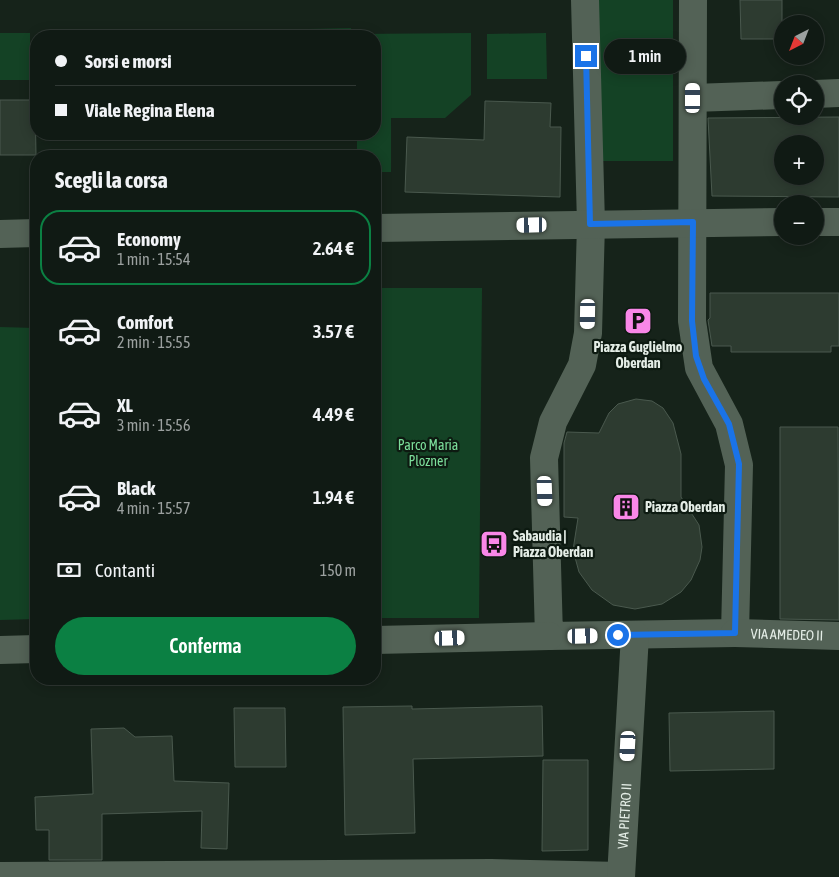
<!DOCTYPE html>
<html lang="it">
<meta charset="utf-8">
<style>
:root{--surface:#101a14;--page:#1e2722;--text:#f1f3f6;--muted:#9ca1a0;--line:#303834;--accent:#0b8043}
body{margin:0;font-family:"Asap Condensed",sans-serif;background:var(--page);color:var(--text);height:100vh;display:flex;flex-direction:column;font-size:19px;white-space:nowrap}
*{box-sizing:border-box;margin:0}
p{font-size:16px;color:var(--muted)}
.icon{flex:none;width:28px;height:28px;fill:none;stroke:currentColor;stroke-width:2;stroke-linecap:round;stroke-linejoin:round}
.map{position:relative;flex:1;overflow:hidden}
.side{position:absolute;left:30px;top:150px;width:351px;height:535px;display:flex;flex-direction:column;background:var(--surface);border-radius:20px;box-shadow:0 2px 12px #0003,0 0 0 1px var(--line)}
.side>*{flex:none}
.top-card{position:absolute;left:30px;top:30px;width:351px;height:110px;border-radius:20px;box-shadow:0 2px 12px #0003,0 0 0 1px var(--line);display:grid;align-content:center;height:110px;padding:0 25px;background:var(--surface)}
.needle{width:32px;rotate:222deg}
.fabs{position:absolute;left:774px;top:15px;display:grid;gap:10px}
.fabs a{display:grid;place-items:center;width:50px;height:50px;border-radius:50%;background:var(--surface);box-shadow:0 2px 12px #0003,0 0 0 1px var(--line);font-size:25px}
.end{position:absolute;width:22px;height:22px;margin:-11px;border:6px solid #1a73e8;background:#fff;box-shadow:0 0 0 2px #fff}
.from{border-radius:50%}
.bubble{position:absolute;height:35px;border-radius:18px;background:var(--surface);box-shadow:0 2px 12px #0003,0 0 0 1px var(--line);font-size:16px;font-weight:600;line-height:35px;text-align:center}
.car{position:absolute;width:15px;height:30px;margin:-15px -8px;border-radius:6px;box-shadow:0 0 4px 1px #0007;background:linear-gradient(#fff 24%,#345 0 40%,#fff 0 76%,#345 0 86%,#fff 0)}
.top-card b{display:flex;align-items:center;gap:18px;height:48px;font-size:19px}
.top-card b+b{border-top:1px solid var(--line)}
.top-card i{width:12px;height:12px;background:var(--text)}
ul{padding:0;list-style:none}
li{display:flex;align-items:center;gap:15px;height:75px;margin:0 10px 8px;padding:0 15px;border:2px solid transparent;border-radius:20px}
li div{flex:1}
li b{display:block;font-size:19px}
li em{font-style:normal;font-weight:600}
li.on{border-color:var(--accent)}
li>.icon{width:45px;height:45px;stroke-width:1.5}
h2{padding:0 25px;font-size:22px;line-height:60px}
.pay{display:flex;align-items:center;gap:12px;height:55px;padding:0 25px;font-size:19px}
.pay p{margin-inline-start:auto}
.button{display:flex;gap:10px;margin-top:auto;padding:10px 25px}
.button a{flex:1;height:58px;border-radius:30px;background:var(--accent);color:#fff;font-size:20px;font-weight:600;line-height:58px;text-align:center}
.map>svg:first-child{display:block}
</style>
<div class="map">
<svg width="839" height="877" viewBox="0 0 839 877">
<rect width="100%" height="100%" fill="#16231a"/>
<!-- green -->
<g fill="#144225">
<rect x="598" y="0" width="75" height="161"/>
<polygon points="351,28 351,36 228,36 228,31"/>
<polygon points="192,30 193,36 70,36 70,32"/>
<rect x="0" y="33" width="30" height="47"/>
<polygon points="471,33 471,95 445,118 391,118 391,172 375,172 375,156 357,156 357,134 375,134 375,36 356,36 356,34"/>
<polygon points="546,33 547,79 487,79 487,34"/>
<polygon points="375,288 482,288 479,618 375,618"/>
<polygon points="0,327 36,328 36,619 0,620"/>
</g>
<!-- building -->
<g fill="#2d3b30" stroke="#4a594e" fill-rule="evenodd">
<polygon points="740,0 782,0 782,39 741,39"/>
<polygon points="0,100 35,100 36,155 0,155"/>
<polygon points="485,101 551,103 550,127 561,127 560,197 405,192 407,137 484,140"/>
<path d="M839,117V197L712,196L708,118ZM782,144H815V176H782Z"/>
<polygon points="710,293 839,293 839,346 831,346 831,352 731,352 731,346 712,346 708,320 710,318"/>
<polygon points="636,399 652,401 663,408 673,423 681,454 681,497 699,525 702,547 700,560 691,580 681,592 662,604 635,609 613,605 592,590 579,572 573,550 578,518 564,517 564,443 567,432 599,433 609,413 618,404"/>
<polygon points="780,427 838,427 839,620 780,619"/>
<polygon points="412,706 412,709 542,706 543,756 413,759 415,833 345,835 343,707"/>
<polygon points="234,708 285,708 286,767 235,767"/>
<polygon points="774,711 774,769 670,771 669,713"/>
<polygon points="124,728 135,737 172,736 174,781 229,783 227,849 201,848 202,811 102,814 102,860 49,860 49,830 36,830 35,797 93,794 91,729"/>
<polygon points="543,760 588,760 588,850 542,851"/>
</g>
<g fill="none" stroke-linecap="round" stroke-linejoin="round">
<!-- minor -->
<g stroke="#536256" stroke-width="28">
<polyline points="585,0 591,224 588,333 582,365 553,422 544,458 549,636 735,633 739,465 729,424 699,368 692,321 693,0"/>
<polyline points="815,94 839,93"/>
<polyline points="693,98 782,95"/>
<polyline points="815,222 839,222"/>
<polyline points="375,228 782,222"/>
<polyline points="0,234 36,233"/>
<path id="s1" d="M735,633L839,636"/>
<polyline points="375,640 549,636"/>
<polyline points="0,650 36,649"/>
<polyline points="0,876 491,873 621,876"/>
<path id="s2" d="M621,877L635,635"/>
</g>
</g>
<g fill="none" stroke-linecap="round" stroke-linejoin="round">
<!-- route -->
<polyline stroke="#1a73e8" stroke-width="6" points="586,56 590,224 693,222 692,321 696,356 704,379 729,424 739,464 735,633 618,635"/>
</g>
<!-- icons -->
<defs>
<symbol id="parking-square" viewBox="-11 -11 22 22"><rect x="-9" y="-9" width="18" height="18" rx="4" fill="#f987e8" stroke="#0d1a11"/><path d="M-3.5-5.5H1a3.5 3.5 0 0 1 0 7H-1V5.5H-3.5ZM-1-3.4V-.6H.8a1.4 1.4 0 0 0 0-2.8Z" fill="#111"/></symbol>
<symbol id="building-square" viewBox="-11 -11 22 22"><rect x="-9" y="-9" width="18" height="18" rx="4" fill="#f987e8" stroke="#0d1a11"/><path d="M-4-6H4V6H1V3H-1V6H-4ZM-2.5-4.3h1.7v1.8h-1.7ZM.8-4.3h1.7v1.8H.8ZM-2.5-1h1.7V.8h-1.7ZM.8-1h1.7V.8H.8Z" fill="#111"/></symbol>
<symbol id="bus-square" viewBox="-11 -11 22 22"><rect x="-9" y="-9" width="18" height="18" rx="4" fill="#f987e8" stroke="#0d1a11"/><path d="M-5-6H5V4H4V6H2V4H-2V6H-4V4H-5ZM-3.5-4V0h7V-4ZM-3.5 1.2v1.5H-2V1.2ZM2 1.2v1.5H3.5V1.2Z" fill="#111"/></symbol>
</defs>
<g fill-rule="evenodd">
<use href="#parking-square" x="622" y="305" width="32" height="32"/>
<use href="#building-square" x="610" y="491" width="32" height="32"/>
<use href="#bus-square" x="478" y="528" width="32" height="32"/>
</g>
<g text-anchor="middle" stroke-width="4.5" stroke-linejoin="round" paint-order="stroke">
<!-- poi labels -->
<g font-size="14" font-weight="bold" fill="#e4ede6" stroke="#0d1a11" text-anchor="start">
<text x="638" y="352" text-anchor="middle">Piazza Guglielmo<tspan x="638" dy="16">Oberdan</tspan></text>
<text x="645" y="512">Piazza Oberdan</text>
<text x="513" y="541">Sabaudia |<tspan x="513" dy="16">Piazza Oberdan</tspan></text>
</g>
<!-- park labels -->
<g font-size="14" fill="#7cde9b" stroke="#0d1a11">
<text x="428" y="450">Parco Maria<tspan x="428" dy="16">Plozner</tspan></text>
</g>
<!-- street labels -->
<g font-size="14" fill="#e4ede6" stroke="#0d1a11">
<text dy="5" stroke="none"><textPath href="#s1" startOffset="52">VIA AMEDEO II</textPath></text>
<text dy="5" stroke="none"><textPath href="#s2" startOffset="61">VIA PIETRO II</textPath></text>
</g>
</g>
</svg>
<div class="fabs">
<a><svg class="needle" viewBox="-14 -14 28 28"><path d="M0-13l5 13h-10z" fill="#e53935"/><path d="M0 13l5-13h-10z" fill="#9ca1a0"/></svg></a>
<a><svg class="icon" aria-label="locate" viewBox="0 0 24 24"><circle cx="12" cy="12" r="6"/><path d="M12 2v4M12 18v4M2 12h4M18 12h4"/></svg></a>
<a>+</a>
<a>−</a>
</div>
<i class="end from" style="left:618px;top:635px"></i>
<i class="end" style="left:586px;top:56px"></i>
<div class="bubble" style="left:604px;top:39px;width:82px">1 min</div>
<i class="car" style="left:693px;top:98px;rotate:0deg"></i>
<i class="car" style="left:532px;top:225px;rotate:269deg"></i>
<i class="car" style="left:588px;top:314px;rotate:181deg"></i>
<i class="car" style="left:545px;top:491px;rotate:178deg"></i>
<i class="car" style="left:583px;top:636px;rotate:89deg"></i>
<i class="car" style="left:450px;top:638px;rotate:88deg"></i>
<i class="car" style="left:628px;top:746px;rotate:183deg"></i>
<div class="top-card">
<b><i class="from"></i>Sorsi e morsi</b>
<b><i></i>Viale Regina Elena</b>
</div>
<section class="side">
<h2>Scegli la corsa</h2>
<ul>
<li class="on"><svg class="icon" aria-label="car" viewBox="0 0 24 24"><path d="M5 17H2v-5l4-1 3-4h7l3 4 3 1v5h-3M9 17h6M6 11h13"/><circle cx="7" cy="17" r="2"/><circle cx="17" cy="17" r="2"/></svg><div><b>Economy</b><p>1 min · 15:54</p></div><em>2.64 €</em></li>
<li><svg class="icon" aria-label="car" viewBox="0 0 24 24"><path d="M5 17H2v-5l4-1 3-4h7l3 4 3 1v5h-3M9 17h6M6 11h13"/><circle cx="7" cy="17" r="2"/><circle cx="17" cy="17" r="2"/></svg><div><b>Comfort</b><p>2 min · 15:55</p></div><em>3.57 €</em></li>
<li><svg class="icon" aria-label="car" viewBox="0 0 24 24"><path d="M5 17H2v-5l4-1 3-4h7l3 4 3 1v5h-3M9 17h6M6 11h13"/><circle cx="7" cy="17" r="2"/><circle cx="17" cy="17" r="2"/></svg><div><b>XL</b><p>3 min · 15:56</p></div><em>4.49 €</em></li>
<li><svg class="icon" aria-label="car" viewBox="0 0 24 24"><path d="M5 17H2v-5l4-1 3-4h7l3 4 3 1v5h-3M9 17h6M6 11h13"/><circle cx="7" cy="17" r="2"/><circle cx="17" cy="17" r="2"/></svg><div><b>Black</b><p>4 min · 15:57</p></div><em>1.94 €</em></li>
</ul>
<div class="pay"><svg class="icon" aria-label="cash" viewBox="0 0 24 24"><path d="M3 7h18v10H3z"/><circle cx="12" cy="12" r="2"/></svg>Contanti<p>150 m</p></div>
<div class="button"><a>Conferma</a></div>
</section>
</div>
